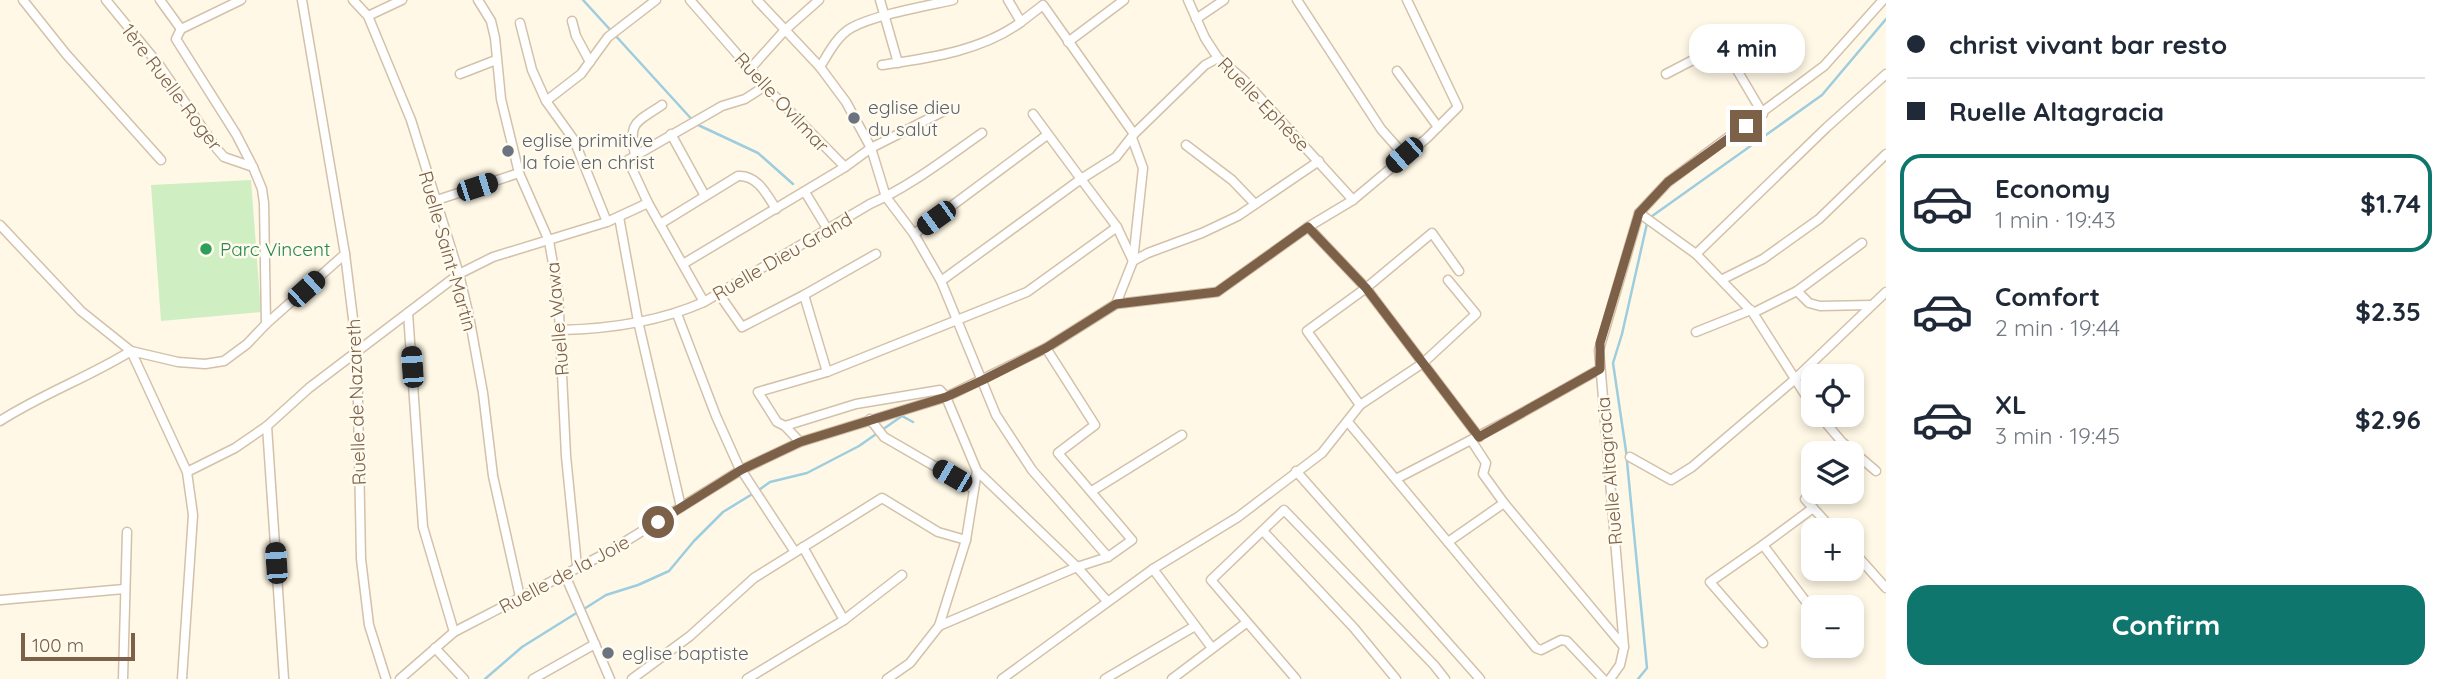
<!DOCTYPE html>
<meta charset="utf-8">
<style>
:root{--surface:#fff;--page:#f6f6f7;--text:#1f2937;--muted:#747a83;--line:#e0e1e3;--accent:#0f766e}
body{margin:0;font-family:Quicksand,sans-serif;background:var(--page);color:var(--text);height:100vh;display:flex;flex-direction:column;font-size:26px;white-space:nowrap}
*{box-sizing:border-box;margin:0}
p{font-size:23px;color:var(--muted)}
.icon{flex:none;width:38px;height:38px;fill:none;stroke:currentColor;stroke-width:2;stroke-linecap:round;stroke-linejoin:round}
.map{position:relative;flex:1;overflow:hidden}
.drawer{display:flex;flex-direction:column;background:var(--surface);width:560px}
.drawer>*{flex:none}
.hud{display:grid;align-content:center;height:154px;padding:0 21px;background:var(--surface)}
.buttons{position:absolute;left:1801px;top:364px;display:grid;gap:14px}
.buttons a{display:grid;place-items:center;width:63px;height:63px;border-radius:14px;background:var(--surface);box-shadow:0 4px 10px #0003;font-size:35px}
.scale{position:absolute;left:21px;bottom:18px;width:114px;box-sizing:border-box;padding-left:7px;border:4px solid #7c6047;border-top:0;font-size:19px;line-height:24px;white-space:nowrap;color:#7c6047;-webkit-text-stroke:5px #fffbef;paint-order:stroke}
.end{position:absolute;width:32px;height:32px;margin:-16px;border:9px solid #7c6047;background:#fff;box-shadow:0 0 0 4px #fff}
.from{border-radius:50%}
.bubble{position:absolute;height:49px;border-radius:21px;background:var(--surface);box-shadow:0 4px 10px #0003;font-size:23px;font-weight:700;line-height:49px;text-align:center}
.car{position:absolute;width:21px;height:42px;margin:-21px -10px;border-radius:9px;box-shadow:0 0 5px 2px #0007;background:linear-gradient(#222 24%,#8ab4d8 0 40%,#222 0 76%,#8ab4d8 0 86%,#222 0)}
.hud b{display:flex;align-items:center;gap:24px;height:66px;font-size:26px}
.hud b+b{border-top:2px solid var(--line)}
.hud i{width:18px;height:18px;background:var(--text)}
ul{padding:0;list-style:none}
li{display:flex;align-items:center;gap:21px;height:98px;margin:0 14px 10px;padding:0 7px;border:4px solid transparent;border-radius:21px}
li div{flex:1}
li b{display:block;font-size:26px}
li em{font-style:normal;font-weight:700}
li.selected{border-color:var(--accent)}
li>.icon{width:63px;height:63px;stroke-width:1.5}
.button{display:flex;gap:14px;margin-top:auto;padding:14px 21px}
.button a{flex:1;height:80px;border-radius:21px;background:var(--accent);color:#fff;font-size:28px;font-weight:700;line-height:80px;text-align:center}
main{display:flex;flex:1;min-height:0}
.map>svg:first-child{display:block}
</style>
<main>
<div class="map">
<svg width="1886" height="679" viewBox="0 0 1886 679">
<rect width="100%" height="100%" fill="#fff8e6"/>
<!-- green -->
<polygon fill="#cfefc2" points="251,180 261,312 161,321 151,185"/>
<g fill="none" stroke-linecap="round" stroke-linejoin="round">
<!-- stream -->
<g stroke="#9dcdde" stroke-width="2.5">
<polyline points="583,0 696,124 758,153 793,184"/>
<polyline points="759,490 770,482 807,473 859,446 902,416 913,422"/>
<polyline points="584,609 606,595 638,585 669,571 694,541 723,512 754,493"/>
<polyline points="485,679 522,647 578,612"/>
<polyline points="1638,679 1647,668 1626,451 1613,363 1622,334 1648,219 1822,95 1886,19"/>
</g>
<defs>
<g id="minor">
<polyline points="23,0 66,54 161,160"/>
<polyline points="106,0 160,66 217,149 224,157 253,167 262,189 264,203 266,324"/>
<polyline points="160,0 181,29"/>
<polyline points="241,0 181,29 176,39 236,134 253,167"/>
<polyline points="302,0 345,254 357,351 361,559 369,625 386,679"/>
<polyline points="353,0 368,16 411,120 459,274 469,316 483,393 493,476 520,597"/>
<polyline points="478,0 491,21 495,38 501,99 519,173 549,241 558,292 566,456 577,566"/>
<polyline points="690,0 765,86 845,167 871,148 886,197 914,234 941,281 996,415 1032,470 1108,557"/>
<polyline points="757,0 820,67"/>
<polyline points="880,0 898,63"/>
<polyline points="1008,0 1021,22 1043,5 1134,134"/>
<polyline points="1188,0 1205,38 1218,58 1243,79 1353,200"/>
<polyline points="1297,0 1381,129 1404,155"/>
<polyline points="368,16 402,0"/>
<polyline points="1196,19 1224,0"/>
<polyline points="572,21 576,36 590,62"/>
<polyline points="520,23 532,70 546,101 574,140 607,222"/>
<polyline points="1068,42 1124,0"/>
<path d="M882,65C929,58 982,51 1021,22"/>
<polyline points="750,69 785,30 819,0"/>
<polyline points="1397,71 1438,127"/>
<polyline points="460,74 496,60"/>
<polyline points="1666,74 1718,47 1724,48 1763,114"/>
<polyline points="546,101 581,74 608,37 656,0"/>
<path d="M944,111L871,148L846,102L820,67C828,54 837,36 851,28C874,15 926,6 953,0"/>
<polyline points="671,134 705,196"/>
<polyline points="1132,138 1143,168 1133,261"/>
<polyline points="1186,145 1232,180 1255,204"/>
<path d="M635,155C628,121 636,123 662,105"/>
<polyline points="805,192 828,230"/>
<polyline points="434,201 519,173"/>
<polyline points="1639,213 1696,254 1753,313 1813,407"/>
<polyline points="619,217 638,321 681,507"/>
<path d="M660,224L738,176C758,175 767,195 776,209"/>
<polyline points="0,225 81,311 131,351 187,472 193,515 182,679"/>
<polyline points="1308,227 1366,288 1479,437"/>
<polyline points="914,234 1047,135"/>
<polyline points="1696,254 1826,128 1886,74"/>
<polyline points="1133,261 1117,227 1081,179 1116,157 1134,134 1205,65 1218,58"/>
<polyline points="683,264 845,167"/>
<polyline points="1723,279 1763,259 1819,219 1886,154"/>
<polyline points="941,281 1081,179 1033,114"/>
<polyline points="1797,291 1809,303 1820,306 1871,305"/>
<polyline points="719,294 742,327 804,295 827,372"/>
<polyline points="804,295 876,254"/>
<polyline points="704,302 648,203 628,160 722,106 745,99 765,86"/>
<polyline points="1116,304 1133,261 1148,253 1202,233 1238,216 1319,161"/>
<polyline points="408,313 423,527 454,632"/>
<polyline points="1753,313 1797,291 1862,243"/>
<polyline points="677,314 716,416 738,465 795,552"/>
<path d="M560,330C609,329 659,322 704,302L870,204C911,186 946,158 982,133"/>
<polyline points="1696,332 1751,310"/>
<polyline points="131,351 178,362 205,364 224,361 247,344 266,324 345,254"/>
<polyline points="1360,405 1423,363 1476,314 1448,280"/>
<polyline points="1819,415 1842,442 1876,471"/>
<polyline points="870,419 884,437 974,489"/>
<path d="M0,421C42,394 89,377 131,351"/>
<polyline points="1348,422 1536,648 1541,650 1561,640 1567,641 1603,679"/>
<polyline points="267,426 284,679"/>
<polyline points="785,426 856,404 940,390 946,397 977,471 966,540 939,626 910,663 887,679"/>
<polyline points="1471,440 1486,463 1483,474 1504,503"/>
<polyline points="800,442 785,426 777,422 758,392 827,372 1027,292 1117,227"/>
<polyline points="1630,457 1671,480 1692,467 1794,380 1886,292"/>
<polyline points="977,471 1077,567 1107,601"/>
<polyline points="1296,471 1480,679"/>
<polyline points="187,472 235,448 267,426 309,388 459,274 493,257 607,222 648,203"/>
<polyline points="1396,479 1511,419 1600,369"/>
<polyline points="1092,491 1182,435"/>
<polyline points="1805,499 1833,530"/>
<polyline points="1263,531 1354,628 1396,679"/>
<polyline points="1448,542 1504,503 1624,647"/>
<polyline points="1763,545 1813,508"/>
<polyline points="803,547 844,620"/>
<polyline points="1852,550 1886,588"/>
<polyline points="1153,569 1212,648"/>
<polyline points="565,575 610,679"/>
<polyline points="0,600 124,589"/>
<polyline points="939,626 1077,567 1108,557 1132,540 1058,453 1095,425 1046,348"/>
<polyline points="1763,643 1710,582 1763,545 1813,611"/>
<polyline points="435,648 464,679"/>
<polyline points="123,679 127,532"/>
<polyline points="400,679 454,632 610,551 741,470 800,442 946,397 1046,348 1116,304 1217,292 1308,227 1353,200 1427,138 1458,107 1407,0"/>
<polyline points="533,679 595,644"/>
<polyline points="632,679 690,636 754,578 882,498 938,532 966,540"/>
<polyline points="747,679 844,620 902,575"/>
<polyline points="1002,679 1153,569 1238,517 1322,453 1360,405 1307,331 1366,288 1432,233 1459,271"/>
<polyline points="1105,679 1195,626"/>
<polyline points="1172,679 1246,623"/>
<polyline points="1296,679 1211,580 1284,510 1434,665 1445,679"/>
<polyline points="1610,679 1620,665 1624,647 1599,350 1639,213 1668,182 1824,66 1883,0"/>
</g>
</defs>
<!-- minor casing -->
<use href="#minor" stroke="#d3c1aa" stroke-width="11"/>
<!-- minor -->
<use href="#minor" stroke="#fff" stroke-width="8"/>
</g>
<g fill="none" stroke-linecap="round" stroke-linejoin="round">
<!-- route -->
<polyline stroke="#7c6047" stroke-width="9" points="658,522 741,470 800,442 946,397 983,380 1046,348 1116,304 1217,292 1308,227 1366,288 1479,437 1600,369 1600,343 1639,213 1668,182 1746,126"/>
</g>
<!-- markers -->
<g fill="#6b7280" stroke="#fffbef" stroke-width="2.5">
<circle cx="854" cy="118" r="7"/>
<circle cx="508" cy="151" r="7"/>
<circle cx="608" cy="653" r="7"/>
</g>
<circle fill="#2e9e5b" stroke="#fffbef" stroke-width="2.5" cx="206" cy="249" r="7"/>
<g text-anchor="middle" stroke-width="5" stroke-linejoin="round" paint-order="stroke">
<!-- street labels -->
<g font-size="19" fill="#7c6047" stroke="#fffbef">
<text transform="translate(172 87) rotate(53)" y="7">1ère Ruelle Roger</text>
<text transform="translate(782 102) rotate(47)" y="7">Ruelle Ovilmar</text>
<text transform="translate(1264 104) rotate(46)" y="7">Ruelle Ephése</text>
<text transform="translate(448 251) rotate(74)" y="7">Ruelle Saint-Martin</text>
<text transform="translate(782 256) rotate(-30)" y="7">Ruelle Dieu Grand</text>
<text transform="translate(557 319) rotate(-95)" y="7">Ruelle Wawa</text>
<text transform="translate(356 402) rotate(-92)" y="7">Ruelle de Nazareth</text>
<text transform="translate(1609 471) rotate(-95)" y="7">Ruelle Altagracia</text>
<text transform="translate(564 574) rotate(-28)" y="7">Ruelle de la Joie</text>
</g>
<!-- worship labels -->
<g font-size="19" fill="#5b616d" stroke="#fffbef" text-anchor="start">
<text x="868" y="114">eglise dieu<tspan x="868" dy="22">du salut</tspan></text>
<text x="522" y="147">eglise primitive<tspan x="522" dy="22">la foie en christ</tspan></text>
<text x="622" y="660">eglise baptiste</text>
</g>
<!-- leisure labels -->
<g font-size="19" fill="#27864d" stroke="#fffbef" text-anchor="start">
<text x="220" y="256">Parc Vincent</text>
</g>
</g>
</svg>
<div class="buttons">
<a><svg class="icon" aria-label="locate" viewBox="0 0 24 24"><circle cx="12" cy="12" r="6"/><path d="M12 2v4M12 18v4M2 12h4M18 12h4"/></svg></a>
<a><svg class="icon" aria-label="layers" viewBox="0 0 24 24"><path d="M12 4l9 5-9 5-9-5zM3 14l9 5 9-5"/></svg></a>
<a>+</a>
<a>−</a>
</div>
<div class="scale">100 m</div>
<i class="end from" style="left:658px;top:522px"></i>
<i class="end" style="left:1746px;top:126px"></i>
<div class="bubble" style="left:1689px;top:24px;width:116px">4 min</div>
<i class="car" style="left:1404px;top:155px;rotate:229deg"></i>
<i class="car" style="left:477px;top:187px;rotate:72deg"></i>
<i class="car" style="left:936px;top:218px;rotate:234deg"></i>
<i class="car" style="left:306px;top:289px;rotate:48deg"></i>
<i class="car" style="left:412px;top:367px;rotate:356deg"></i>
<i class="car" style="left:952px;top:476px;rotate:300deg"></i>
<i class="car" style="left:276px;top:563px;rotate:356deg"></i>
</div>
<section class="drawer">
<div class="hud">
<b><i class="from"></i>christ vivant bar resto</b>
<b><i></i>Ruelle Altagracia</b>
</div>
<ul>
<li class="selected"><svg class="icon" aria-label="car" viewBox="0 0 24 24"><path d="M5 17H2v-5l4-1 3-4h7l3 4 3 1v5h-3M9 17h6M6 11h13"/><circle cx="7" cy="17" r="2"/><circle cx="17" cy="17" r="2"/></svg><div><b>Economy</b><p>1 min · 19:43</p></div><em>$1.74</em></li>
<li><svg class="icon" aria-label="car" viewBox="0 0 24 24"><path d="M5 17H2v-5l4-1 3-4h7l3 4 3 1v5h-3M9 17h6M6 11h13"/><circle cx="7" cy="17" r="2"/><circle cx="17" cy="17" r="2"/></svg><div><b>Comfort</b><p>2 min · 19:44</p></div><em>$2.35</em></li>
<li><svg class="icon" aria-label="car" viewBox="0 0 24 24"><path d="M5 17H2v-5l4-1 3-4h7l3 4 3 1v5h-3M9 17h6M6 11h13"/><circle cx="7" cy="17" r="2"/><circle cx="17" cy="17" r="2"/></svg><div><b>XL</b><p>3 min · 19:45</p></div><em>$2.96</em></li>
</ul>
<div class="button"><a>Confirm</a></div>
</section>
</main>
